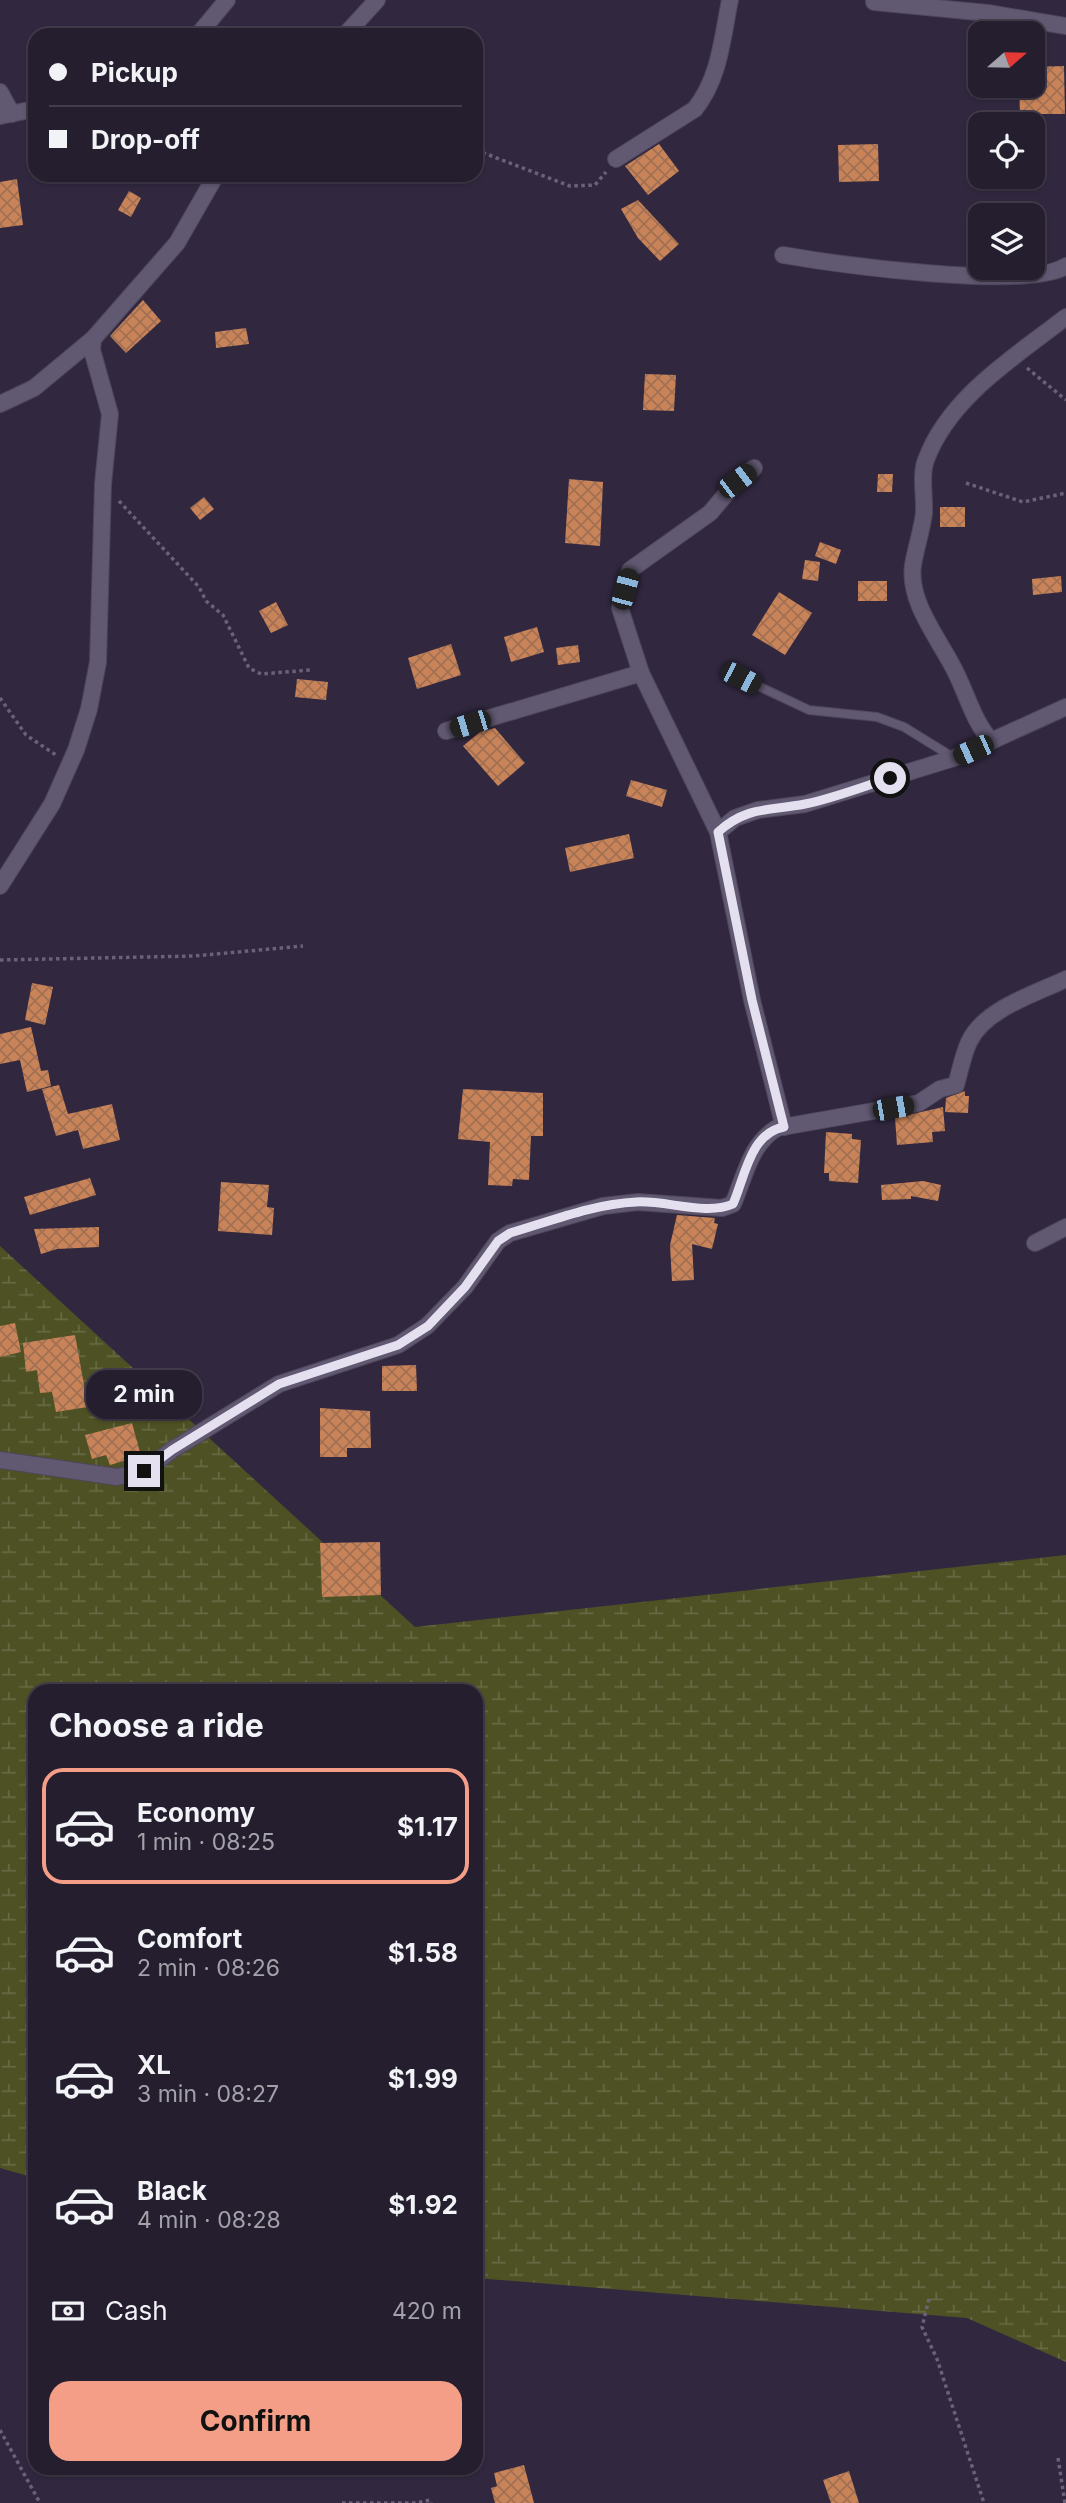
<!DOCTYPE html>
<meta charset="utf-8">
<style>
:root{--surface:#251e2f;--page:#2d2737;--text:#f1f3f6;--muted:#a3a2aa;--line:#423c4b;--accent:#f49e87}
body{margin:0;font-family:Inter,sans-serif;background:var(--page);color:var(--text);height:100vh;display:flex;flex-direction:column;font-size:26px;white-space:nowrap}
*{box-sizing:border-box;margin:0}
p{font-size:23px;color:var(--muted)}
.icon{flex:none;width:38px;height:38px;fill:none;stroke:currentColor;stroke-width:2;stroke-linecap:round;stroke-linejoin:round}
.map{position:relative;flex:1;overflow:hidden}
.details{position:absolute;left:28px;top:1684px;width:455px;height:791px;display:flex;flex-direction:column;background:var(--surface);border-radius:21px;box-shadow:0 2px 5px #0004,0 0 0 2px var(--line)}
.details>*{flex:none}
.top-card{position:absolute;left:28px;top:28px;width:455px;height:154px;border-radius:21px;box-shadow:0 2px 5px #0004,0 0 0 2px var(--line);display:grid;align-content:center;height:154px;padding:0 21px;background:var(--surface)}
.needle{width:46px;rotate:70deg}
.fabs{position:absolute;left:968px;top:21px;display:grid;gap:14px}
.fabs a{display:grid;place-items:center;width:77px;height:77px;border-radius:14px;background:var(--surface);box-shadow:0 2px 5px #0004,0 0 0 2px var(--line);font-size:35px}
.end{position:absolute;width:32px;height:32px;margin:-16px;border:9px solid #e5e0f0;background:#111;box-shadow:0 0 0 4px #111}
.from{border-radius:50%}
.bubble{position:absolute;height:49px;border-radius:21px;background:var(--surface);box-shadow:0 2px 5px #0004,0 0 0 2px var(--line);font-size:23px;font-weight:700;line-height:49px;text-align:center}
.car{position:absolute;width:21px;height:42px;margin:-21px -10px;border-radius:9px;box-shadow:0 0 5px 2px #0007;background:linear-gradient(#222 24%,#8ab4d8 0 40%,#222 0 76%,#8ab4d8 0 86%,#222 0)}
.top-card b{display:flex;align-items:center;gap:24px;height:66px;font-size:26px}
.top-card b+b{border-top:2px solid var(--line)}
.top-card i{width:18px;height:18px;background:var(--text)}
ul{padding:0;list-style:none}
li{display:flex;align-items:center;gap:21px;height:116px;margin:0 14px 10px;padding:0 7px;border:4px solid transparent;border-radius:21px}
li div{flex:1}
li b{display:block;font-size:26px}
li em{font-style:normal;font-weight:700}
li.active{border-color:var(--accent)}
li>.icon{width:63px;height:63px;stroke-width:1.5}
h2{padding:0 21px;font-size:32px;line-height:84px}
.pay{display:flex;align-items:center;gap:18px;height:77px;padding:0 21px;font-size:26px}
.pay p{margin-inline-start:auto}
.primary-button{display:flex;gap:14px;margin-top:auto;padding:14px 21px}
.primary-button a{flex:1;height:80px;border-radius:21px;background:var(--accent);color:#111;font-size:28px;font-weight:700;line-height:80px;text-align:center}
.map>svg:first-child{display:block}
</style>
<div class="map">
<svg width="1066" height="2503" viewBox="0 0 1066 2503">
<defs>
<pattern id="wetland-marsh" width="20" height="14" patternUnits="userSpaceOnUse" patternTransform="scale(1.75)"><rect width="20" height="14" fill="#4d5123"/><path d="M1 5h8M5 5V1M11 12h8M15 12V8" fill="none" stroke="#666a43"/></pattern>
<pattern id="building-cross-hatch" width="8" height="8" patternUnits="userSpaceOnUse" patternTransform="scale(1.75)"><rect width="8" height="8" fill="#c98358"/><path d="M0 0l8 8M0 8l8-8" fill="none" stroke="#a17053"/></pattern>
</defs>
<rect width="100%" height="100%" fill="#31283f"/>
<!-- wetland -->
<polygon fill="url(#wetland-marsh)" points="0,1246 415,1627 1066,1555 1066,2362 967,2318 476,2278 476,1690 35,1690 35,2178 0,2168"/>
<!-- building -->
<g fill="url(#building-cross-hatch)">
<polygon points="1064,66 1065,114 1020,114 1019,86 1032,86 1032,67"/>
<polygon points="659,144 679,171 648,195 625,166"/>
<polygon points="878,144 879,181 839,182 838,145"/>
<polygon points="17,179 23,225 0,228 0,182"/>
<polygon points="129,191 141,198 131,217 118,210"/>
<polygon points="638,200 679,244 660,261 638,238 621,209"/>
<polygon points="143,300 161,321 126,353 110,336"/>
<polygon points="246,328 249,344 216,348 215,332"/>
<polygon points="645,374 676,375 674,411 643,410"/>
<polygon points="878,474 893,474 892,492 877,492"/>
<polygon points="569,479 603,482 600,546 565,543"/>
<polygon points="204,497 214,509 200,520 190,508"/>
<rect x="940" y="507" width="25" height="20"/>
<polygon points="820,542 841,550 836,564 815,556"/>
<polygon points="805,560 820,562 818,581 802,579"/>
<polygon points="1061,576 1062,592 1033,595 1032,579"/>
<rect x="858" y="581" width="29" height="20"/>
<polygon points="779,592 812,613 785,655 752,635"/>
<polygon points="276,602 288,625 271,633 259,611"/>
<polygon points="537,627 544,652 511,662 504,637"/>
<polygon points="451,644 461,675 417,689 408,658"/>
<polygon points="578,645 580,662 558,665 556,648"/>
<polygon points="297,679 328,682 326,700 295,697"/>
<polygon points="495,728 525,763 498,786 463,746 480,732"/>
<polygon points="631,780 667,790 662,807 626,796"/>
<polygon points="629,834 634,858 570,872 565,848"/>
<polygon points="32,983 53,987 45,1025 25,1020"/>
<polygon points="31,1027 41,1071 48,1070 51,1086 27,1092 20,1060 0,1064 0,1034"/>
<polygon points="59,1085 68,1114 112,1104 120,1140 83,1149 78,1130 56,1136 42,1089"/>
<polygon points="463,1089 543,1093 543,1136 531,1136 529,1180 513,1179 512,1186 488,1185 490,1142 458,1139"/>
<polygon points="965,1091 965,1096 969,1096 968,1113 945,1112 946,1098"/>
<polygon points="943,1107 945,1131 932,1132 933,1142 897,1145 895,1118"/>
<polygon points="826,1132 852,1134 852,1139 861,1140 858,1183 829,1181 829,1173 824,1173"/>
<polygon points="90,1178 96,1195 30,1215 24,1197"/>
<polygon points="923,1181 941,1185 938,1201 911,1196 911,1199 882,1200 881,1185"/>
<polygon points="221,1182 269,1185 267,1207 274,1208 272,1235 218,1231"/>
<polygon points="677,1215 715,1218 714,1223 718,1224 712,1249 692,1244 694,1280 672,1281 670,1245"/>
<polygon points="99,1227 99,1247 57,1249 41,1254 34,1229"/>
<polygon points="15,1323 21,1352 0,1357 0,1326"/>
<polygon points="75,1335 88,1407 56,1412 52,1392 40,1393 37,1370 26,1372 23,1343"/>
<polygon points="416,1365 417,1391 382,1391 382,1366"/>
<polygon points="320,1408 370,1411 371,1448 347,1448 347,1457 320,1457"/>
<polygon points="132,1423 141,1456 110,1465 106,1455 92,1459 85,1435"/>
<polygon points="380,1542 381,1595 322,1597 320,1543"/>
<polygon points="524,2465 534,2503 495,2503 491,2488 497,2486 494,2473"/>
<polygon points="849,2471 859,2503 831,2503 823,2480"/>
</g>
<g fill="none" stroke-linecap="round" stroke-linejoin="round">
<defs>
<polyline id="service" points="741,678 809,710 877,717 904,727 951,756"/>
<g id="minor">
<polyline points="874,2 988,13 1066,26"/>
<polyline points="198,35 227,0"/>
<polyline points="345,35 377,0"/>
<polyline points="0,92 12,114"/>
<polyline points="0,116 35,109"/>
<path d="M616,159L695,109C720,77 722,39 730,0"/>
<path d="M783,255C835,264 1027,291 1066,266"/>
<polyline points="0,404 34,388 93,339"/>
<polyline points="446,731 641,673"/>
<path d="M991,741C972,719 967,693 953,667C937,636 908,601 913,565C916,547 922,530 924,513C925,497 920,474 926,460C949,397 1016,356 1066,317"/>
<polyline points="718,832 641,673 620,608 630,570 710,513 737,481 754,468"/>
<polyline points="0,886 52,804 76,750 89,709 98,662 103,484 110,414 92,350 93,339 177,243 216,175"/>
<polyline points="784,1127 752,1000 718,832 735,818 758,810 805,804 954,758 1066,707"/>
<polyline points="1035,1243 1066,1227"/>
<path d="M0,1460L117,1477L144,1471L172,1450L279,1384L398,1345L427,1326L465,1287L498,1241L510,1233L603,1206L638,1202L722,1208L733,1204C745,1176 750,1144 777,1128L919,1103L940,1089L956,1085C960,1071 963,1055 969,1042C984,1009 1035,994 1066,979"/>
</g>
</defs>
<!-- service casing -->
<use href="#service" stroke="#4e465a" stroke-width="10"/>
<!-- minor casing -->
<use href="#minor" stroke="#4e465a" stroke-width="18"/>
<!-- path -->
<g stroke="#6a6277" stroke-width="3.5" stroke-dasharray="3.5 3.5" stroke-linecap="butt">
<polyline points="476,150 570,186 595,185 606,172"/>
<polyline points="1027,368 1066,400"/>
<polyline points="966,483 1023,502 1066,493"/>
<polyline points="119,501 199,587 206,601 223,615 249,668 261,674 310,670"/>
<polyline points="0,698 26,735 56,755"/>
<polyline points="0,960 194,956 303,946"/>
<polyline points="929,2299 922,2327 937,2359 984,2503"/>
<polyline points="0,2430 40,2503"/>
<polyline points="1058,2458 1065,2503"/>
<polyline points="342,2503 417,2503 430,2500 431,2503"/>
</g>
<!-- service -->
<use href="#service" stroke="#615872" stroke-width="8"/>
<!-- minor -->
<use href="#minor" stroke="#615872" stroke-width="16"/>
</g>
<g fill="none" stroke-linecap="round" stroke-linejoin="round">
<!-- route -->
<path stroke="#e5e0f0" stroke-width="9" d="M144,1471L172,1450L279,1384L398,1345L428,1326L465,1287L498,1241L510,1233C551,1221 593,1204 636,1202C666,1200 706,1216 733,1204C745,1177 750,1133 784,1127L752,1000L718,832C747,806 769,811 805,804C834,798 862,787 890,778"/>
</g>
</svg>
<div class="fabs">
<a><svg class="needle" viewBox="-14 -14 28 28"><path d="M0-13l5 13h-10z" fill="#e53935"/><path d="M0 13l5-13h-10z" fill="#a3a2aa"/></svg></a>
<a><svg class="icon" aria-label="locate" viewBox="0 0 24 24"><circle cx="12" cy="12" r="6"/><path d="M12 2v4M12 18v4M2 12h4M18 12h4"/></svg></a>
<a><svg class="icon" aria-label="layers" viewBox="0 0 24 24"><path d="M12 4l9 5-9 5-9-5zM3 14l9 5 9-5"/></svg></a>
</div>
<i class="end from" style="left:890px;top:778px"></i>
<i class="end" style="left:144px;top:1471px"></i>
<div class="bubble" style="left:86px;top:1370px;width:116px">2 min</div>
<i class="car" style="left:737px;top:481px;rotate:53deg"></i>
<i class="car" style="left:625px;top:589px;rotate:15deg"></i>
<i class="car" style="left:741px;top:678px;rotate:117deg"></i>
<i class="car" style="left:470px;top:724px;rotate:253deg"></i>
<i class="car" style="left:973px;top:750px;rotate:246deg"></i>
<i class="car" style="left:893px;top:1108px;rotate:80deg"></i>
<div class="top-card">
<b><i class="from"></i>Pickup</b>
<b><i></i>Drop-off</b>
</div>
<section class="details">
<h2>Choose a ride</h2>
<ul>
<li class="active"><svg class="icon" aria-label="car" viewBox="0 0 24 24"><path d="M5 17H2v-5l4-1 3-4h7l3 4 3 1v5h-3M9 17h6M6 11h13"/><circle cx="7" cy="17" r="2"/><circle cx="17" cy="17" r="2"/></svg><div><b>Economy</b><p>1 min · 08:25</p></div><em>$1.17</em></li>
<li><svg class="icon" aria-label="car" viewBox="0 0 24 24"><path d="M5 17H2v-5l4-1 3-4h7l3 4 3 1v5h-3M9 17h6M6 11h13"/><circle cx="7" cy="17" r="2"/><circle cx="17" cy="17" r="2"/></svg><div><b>Comfort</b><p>2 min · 08:26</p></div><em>$1.58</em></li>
<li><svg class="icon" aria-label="car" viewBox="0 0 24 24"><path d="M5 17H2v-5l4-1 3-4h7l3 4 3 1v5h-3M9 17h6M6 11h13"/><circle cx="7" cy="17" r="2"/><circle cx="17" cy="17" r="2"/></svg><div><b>XL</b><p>3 min · 08:27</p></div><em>$1.99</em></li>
<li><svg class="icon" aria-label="car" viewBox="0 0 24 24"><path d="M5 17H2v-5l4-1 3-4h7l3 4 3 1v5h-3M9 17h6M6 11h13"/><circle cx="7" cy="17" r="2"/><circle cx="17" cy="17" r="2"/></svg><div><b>Black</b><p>4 min · 08:28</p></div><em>$1.92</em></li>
</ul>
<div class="pay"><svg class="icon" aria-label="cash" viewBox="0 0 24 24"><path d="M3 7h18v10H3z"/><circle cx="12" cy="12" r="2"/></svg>Cash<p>420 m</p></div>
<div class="primary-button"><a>Confirm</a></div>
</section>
</div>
